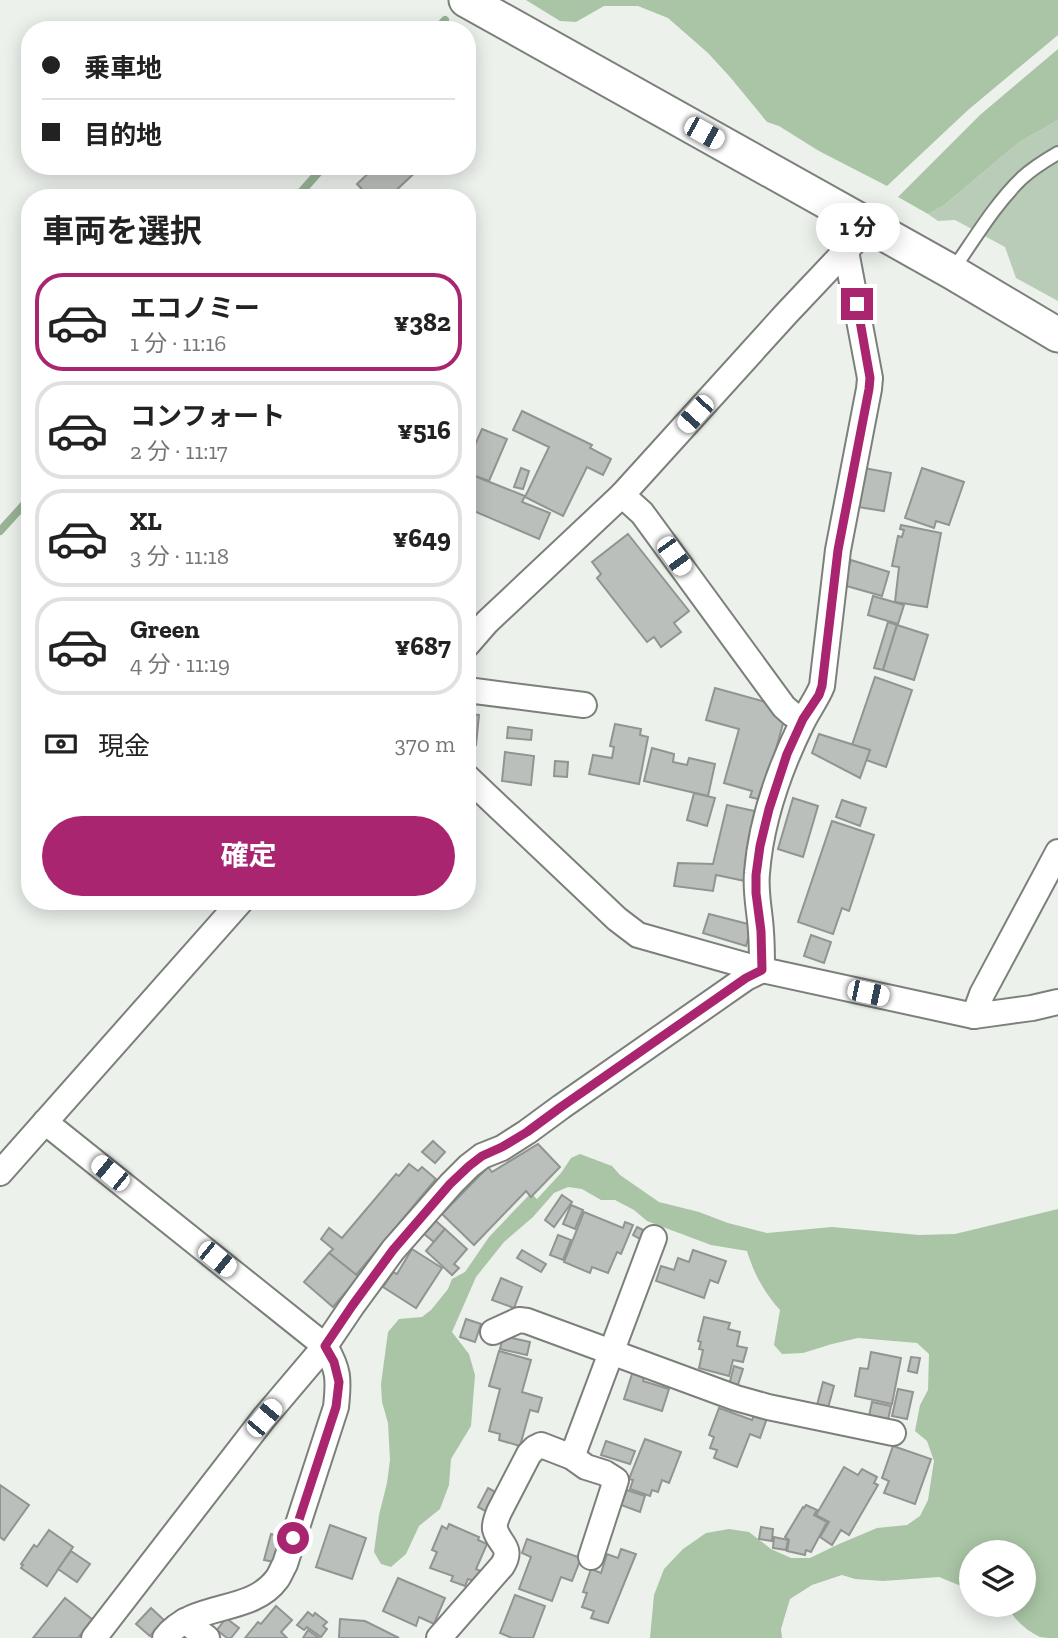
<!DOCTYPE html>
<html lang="ja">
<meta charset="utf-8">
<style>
:root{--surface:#fff;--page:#f6f6f6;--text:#222;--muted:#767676;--line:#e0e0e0;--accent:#aa256f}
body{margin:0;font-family:"Zilla Slab","Noto Sans JP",serif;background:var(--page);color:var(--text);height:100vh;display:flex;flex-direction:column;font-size:26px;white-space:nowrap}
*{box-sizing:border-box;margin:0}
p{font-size:23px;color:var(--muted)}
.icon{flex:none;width:38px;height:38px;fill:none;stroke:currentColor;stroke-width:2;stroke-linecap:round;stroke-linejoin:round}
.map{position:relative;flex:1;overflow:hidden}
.details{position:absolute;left:21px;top:189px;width:455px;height:721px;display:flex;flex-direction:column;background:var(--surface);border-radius:28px;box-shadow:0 4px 18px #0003}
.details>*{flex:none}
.hud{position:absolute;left:21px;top:21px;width:455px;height:154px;border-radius:28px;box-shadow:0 4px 18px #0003;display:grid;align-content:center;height:154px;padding:0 21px;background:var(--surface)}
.buttons{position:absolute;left:959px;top:1540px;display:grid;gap:14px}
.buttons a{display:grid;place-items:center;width:77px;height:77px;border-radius:50%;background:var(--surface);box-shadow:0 4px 18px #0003;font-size:35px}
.end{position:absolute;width:32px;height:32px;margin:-16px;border:9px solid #aa256f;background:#fff;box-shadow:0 0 0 4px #fff}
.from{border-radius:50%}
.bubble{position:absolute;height:49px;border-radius:24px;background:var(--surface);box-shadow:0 4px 18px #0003;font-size:23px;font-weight:700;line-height:49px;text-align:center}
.car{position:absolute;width:21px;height:42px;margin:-21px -10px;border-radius:9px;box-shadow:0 0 5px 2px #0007;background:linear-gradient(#fff 24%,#345 0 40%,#fff 0 76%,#345 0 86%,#fff 0)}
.hud b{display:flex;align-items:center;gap:24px;height:66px;font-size:26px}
.hud b+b{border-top:2px solid var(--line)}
.hud i{width:18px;height:18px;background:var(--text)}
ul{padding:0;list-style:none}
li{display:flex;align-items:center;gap:21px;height:98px;margin:0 14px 10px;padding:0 7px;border:4px solid var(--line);border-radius:28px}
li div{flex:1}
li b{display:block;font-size:26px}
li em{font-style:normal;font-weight:700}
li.selected{border-color:var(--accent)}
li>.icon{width:63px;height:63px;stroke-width:1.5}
h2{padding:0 21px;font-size:32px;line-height:84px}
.pay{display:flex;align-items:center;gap:18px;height:77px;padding:0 21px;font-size:26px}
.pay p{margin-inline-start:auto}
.button{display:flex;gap:14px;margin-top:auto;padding:14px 21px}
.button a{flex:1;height:80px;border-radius:42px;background:var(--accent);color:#fff;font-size:28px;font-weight:700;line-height:80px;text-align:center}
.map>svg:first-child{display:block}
</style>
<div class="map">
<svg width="1058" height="1638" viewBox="0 0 1058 1638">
<rect width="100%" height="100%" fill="#ecf1ec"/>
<!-- green -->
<polygon fill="#b9ccb7" points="1058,120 1058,301 1016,278 1005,247 955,220 938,221 928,214 943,206 1018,143"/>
<!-- forest -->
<g fill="#aac5a6">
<polygon points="526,0 1058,0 1058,35 968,110 887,186 819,151 779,126 767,122 730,77 708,53 668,18 638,6 604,6 576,22 560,21"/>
<polygon points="1058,49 1058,120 1018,143 943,206 928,214 898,197 980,115"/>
<path d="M580,1154L612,1166L620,1175L659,1202L699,1212L728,1223L767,1233L832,1227L919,1235L955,1234L1058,1209V1638C1052,1638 1045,1638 1040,1637C1026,1631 1013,1618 1006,1605H1024V1552H971V1590L939,1577L883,1581L855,1579L842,1575L812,1585L790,1599L781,1629L782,1638H650L654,1595L664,1569L683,1549L706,1533L729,1529L749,1532L771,1549L791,1558H810L839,1544L877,1528L907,1525L920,1516L928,1500L934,1461L927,1441L915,1431L920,1405L928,1390L929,1354L917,1343L858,1338L832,1344L803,1353L782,1354L774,1345L780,1310C764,1292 754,1274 747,1251L711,1245L647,1221L634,1210L615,1200H601L582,1189L568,1187L554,1193L533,1217L504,1242L476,1277L452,1332L469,1354L475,1375L471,1426L451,1459L449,1485L440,1509L419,1526L406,1554L391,1567L381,1564L374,1552L379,1515L387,1483L390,1460L388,1423L382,1402L381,1384L388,1332L399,1319L422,1317L431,1310L448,1289L452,1279L465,1272L489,1237L531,1193L537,1199L561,1173L571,1158Z"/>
</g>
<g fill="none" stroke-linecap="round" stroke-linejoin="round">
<!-- stream -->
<g stroke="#98b395" stroke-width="8">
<polyline points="436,30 445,20"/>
<polyline points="296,198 324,166"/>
<polyline points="0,531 30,498"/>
</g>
</g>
<!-- building -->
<g fill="#bbbfbb" stroke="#919490" stroke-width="2">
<polygon points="376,166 422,166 388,198 370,198 357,184"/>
<polygon points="522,411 592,445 590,448 611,459 603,475 587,467 563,516 525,497 549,447 513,430"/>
<polygon points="482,429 507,439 489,481 467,473 467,463"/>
<polygon points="521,468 529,471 523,489 514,487"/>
<polygon points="864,468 891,473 884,511 858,507"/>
<polygon points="922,468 964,482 949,525 936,521 934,528 905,518"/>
<polygon points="467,473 525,496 522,502 550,513 539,539 467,508"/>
<polygon points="901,525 941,533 927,607 895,602 899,567 892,566 898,536 902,537 904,530 900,529"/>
<polygon points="628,534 689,611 674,623 681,632 661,647 654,637 647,642 597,578 601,574 592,562"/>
<polygon points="851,560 889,572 882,596 843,585"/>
<polygon points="873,596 904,605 898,624 868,615"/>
<polygon points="888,622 897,625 883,670 874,668"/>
<polygon points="897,625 928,635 914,680 883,670"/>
<polygon points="875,677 912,690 886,767 866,760 870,750 852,745"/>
<polygon points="715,688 773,704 784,720 762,800 750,797 752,791 724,783 739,729 706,720"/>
<polygon points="467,714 479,715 476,745 467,744"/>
<polygon points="615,724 641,729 640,735 648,737 639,784 589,774 593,755 612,758 614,747 610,746"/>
<polygon points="508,727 532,730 531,740 507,738"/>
<polygon points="819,734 870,750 860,778 812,753"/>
<polygon points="652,748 674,754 673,762 687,765 689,758 715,764 708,796 644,781"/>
<polygon points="505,752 534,756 531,785 502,781"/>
<polygon points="555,761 568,762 567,777 554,776"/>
<polygon points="694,793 715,798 707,826 687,820"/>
<polygon points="793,798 818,806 803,857 778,849"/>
<polygon points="842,800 866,808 860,826 836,817"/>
<polygon points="727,805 759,812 745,881 716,875 713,891 674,886 678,863 713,864"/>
<polygon points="832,821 874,835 849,911 842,908 833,934 798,922"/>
<polygon points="709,914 752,925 746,946 703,933"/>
<polygon points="811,935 831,942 824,963 804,956"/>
<polygon points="433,1141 445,1152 435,1163 422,1152"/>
<polygon points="538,1144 560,1167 531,1197 526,1191 474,1245 442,1214 488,1167 492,1172"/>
<polygon points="409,1164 418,1171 422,1167 436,1179 356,1275 329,1253 333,1249 321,1239 329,1228 342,1238 396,1174 399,1176"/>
<polygon points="562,1195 572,1202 554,1227 545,1220"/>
<polygon points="571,1205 583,1210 575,1229 563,1224"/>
<polygon points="584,1212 623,1228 625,1222 633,1225 621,1254 617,1252 608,1273 592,1267 590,1273 564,1262"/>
<polygon points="436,1221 445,1229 434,1242 424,1234"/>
<polygon points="637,1227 647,1232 642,1240 633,1235"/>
<polygon points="445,1229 467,1249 454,1264 459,1268 452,1275 426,1251"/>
<polygon points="558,1235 571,1240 563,1260 550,1255"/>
<polygon points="412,1249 442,1268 416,1308 383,1287 393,1272 397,1274"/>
<polygon points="522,1250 546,1264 541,1272 517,1258"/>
<polygon points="693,1250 726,1261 718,1283 710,1280 704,1298 656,1281 661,1266 674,1270 678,1258 689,1262"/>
<polygon points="329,1253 359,1277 333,1307 304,1282"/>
<polygon points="501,1278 522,1287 514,1308 492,1300"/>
<polygon points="704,1317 730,1323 728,1329 740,1332 737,1346 747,1348 743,1362 733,1360 729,1376 699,1368 703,1350 699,1349 701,1342 698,1341"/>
<polygon points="466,1319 481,1324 475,1342 460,1337"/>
<polygon points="503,1336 530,1342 527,1355 500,1349"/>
<polygon points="499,1351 531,1360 522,1392 542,1398 538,1412 530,1410 520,1446 499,1440 500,1434 489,1431 500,1389 489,1386"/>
<polygon points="871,1352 901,1358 892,1404 855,1396 860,1368 868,1369"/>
<polygon points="911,1357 920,1358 917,1373 908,1371"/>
<polygon points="734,1366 743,1369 737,1388 729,1385"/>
<polygon points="633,1371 645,1374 643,1381 669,1389 662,1411 624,1399"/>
<polygon points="823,1382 834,1386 828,1408 817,1405"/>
<polygon points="898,1389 913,1392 907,1419 892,1416"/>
<polygon points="872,1402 891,1406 888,1420 869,1416"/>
<polygon points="719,1408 752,1420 755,1413 767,1418 760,1438 750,1434 737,1467 714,1458 717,1450 710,1448 714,1437 709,1435"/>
<polygon points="645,1439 681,1452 669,1483 662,1480 658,1492 652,1490 650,1496 630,1489 633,1480 629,1479"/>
<polygon points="606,1441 635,1451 630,1464 601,1455"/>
<polygon points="893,1446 931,1459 915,1504 884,1493 889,1481 882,1478"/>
<polygon points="844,1467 858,1475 862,1469 877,1477 874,1483 878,1485 849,1535 841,1530 832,1545 820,1537 829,1522 816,1515"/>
<polygon points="0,1485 29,1505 4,1540 0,1537"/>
<polygon points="488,1488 499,1494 489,1513 478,1507"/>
<polygon points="627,1490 645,1496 640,1512 621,1505"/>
<polygon points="806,1505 817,1510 814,1515 827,1522 811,1552 806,1550 805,1555 787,1551 789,1540 785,1537 803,1507 804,1508"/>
<polygon points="449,1524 479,1537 478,1540 487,1544 476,1569 483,1572 475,1581 468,1579 465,1586 451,1581 453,1576 430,1568 437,1552 432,1550 442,1526 447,1529"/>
<polygon points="330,1525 366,1538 352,1579 316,1567"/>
<polygon points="761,1527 773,1529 772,1541 759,1539"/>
<polygon points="49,1530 73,1547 47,1586 21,1568 23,1565 21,1564 34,1545 37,1547"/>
<polygon points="271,1534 282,1537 274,1562 264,1560"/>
<polygon points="774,1537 788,1540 786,1550 773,1548"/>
<polygon points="527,1539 581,1558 572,1581 561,1577 552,1601 519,1589 531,1557 522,1553"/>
<polygon points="621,1549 636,1554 608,1623 591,1618 594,1611 582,1607 587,1593 583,1592 591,1569 601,1573 607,1554 618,1558"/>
<polygon points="71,1551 90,1564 77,1582 58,1569"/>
<polygon points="398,1578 445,1598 434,1624 419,1617 416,1626 383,1611"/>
<polygon points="515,1595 545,1606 533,1638 512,1638 500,1633"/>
<polygon points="65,1598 93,1620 78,1638 33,1638"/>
<polygon points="276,1606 292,1620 281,1632 287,1638 245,1638 258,1622 261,1624"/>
<polygon points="151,1608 164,1620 150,1636 136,1624"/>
<polygon points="308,1612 313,1616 315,1613 327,1622 323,1626 327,1629 321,1637 307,1627 304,1630 297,1625"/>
<polygon points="226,1618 239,1628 231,1638 227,1638 217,1630"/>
<polygon points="340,1619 365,1621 399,1638 339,1638"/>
<polygon points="308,1630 319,1638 303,1638"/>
</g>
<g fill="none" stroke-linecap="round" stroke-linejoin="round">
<defs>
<path id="service" d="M952,271C974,240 994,205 1022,178C1033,168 1046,160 1058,153"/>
<g id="minor">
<polyline points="622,495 642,513 784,707 792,714 803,719"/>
<polyline points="467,645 487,622 622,495 786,314 854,242"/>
<polyline points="467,690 584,705"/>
<polyline points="467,777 617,919 638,935 762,970 974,1016 1032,1008 1058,1002"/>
<path d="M762,970C762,957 762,945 761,932C760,912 755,893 757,873C761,821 779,770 802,723C808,710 817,699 822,686L838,550L869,389L870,378L846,251"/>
<polyline points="974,1016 982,994 1058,852"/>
<path d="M45,1122L325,1346C339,1370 339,1379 336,1407L285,1564C282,1569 280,1575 277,1579C251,1615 193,1601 165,1638"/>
<polyline points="0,1173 241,901"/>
<polyline points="493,1332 519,1320 527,1321 736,1398 768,1407 893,1433"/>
<polyline points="572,1457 654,1238"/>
<polyline points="185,1621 207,1638"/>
<polyline points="94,1638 264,1418 325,1346 352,1306 393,1250 451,1184 469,1166 482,1156 502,1148 527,1132 561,1107 746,978 762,970"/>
<path d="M439,1638L502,1566C514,1547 499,1545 495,1529C494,1524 497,1517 499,1512L529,1454L535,1448L541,1445L572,1457L586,1467L605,1473L616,1480L591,1557"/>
</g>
<polyline id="secondary" points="466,0 952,272 1058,335"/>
</defs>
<!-- service casing -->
<use href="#service" stroke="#7c807b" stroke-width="16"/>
<!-- minor casing -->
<use href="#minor" stroke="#7c807b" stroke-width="28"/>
<!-- secondary casing -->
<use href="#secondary" stroke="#7c807b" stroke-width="37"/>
<!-- service -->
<use href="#service" stroke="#fff" stroke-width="12"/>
<!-- minor -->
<use href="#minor" stroke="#fff" stroke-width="24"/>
<!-- secondary -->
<use href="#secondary" stroke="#fff" stroke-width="33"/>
</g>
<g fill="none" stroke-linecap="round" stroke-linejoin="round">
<!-- route -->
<polyline stroke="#aa256f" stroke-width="9" points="293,1538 336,1407 339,1382 334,1362 325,1346 352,1306 393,1250 450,1184 469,1166 482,1156 502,1147 527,1132 561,1107 746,978 762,970 761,931 756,893 756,875 760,846 769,809 787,754 803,719 819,695 822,686 838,550 869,389 870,378 857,304"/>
</g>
</svg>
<div class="buttons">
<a><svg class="icon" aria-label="layers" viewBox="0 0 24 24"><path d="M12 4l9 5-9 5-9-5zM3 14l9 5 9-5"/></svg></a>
</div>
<i class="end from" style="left:293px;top:1538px"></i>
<i class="end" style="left:857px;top:304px"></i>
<div class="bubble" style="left:816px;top:203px;width:84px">1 分</div>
<i class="car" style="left:704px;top:133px;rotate:119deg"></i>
<i class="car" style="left:695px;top:414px;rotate:222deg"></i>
<i class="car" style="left:674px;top:556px;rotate:144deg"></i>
<i class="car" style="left:868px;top:993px;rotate:102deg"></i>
<i class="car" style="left:110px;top:1173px;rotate:309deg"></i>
<i class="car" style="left:217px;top:1259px;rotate:129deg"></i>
<i class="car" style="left:264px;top:1418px;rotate:40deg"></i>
<div class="hud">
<b><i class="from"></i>乗車地</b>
<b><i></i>目的地</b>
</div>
<section class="details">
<h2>車両を選択</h2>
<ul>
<li class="selected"><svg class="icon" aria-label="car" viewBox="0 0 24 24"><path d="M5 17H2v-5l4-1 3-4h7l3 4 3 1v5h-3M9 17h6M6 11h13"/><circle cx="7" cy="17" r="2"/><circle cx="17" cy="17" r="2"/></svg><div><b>エコノミー</b><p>1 分 · 11:16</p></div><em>¥382</em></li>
<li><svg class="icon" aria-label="car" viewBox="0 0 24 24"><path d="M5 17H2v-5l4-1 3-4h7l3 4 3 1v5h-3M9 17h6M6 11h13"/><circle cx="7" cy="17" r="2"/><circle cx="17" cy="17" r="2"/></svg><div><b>コンフォート</b><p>2 分 · 11:17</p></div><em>¥516</em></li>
<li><svg class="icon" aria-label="car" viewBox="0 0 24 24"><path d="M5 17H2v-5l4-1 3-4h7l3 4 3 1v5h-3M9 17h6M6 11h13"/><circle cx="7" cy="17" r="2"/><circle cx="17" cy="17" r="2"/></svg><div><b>XL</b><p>3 分 · 11:18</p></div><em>¥649</em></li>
<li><svg class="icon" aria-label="car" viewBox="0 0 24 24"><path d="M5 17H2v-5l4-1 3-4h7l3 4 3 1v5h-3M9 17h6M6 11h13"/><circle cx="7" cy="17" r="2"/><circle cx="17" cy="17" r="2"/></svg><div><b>Green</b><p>4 分 · 11:19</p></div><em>¥687</em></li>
</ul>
<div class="pay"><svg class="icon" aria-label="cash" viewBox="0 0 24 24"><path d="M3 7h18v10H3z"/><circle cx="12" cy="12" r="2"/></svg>現金<p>370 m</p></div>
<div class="button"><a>確定</a></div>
</section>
</div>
